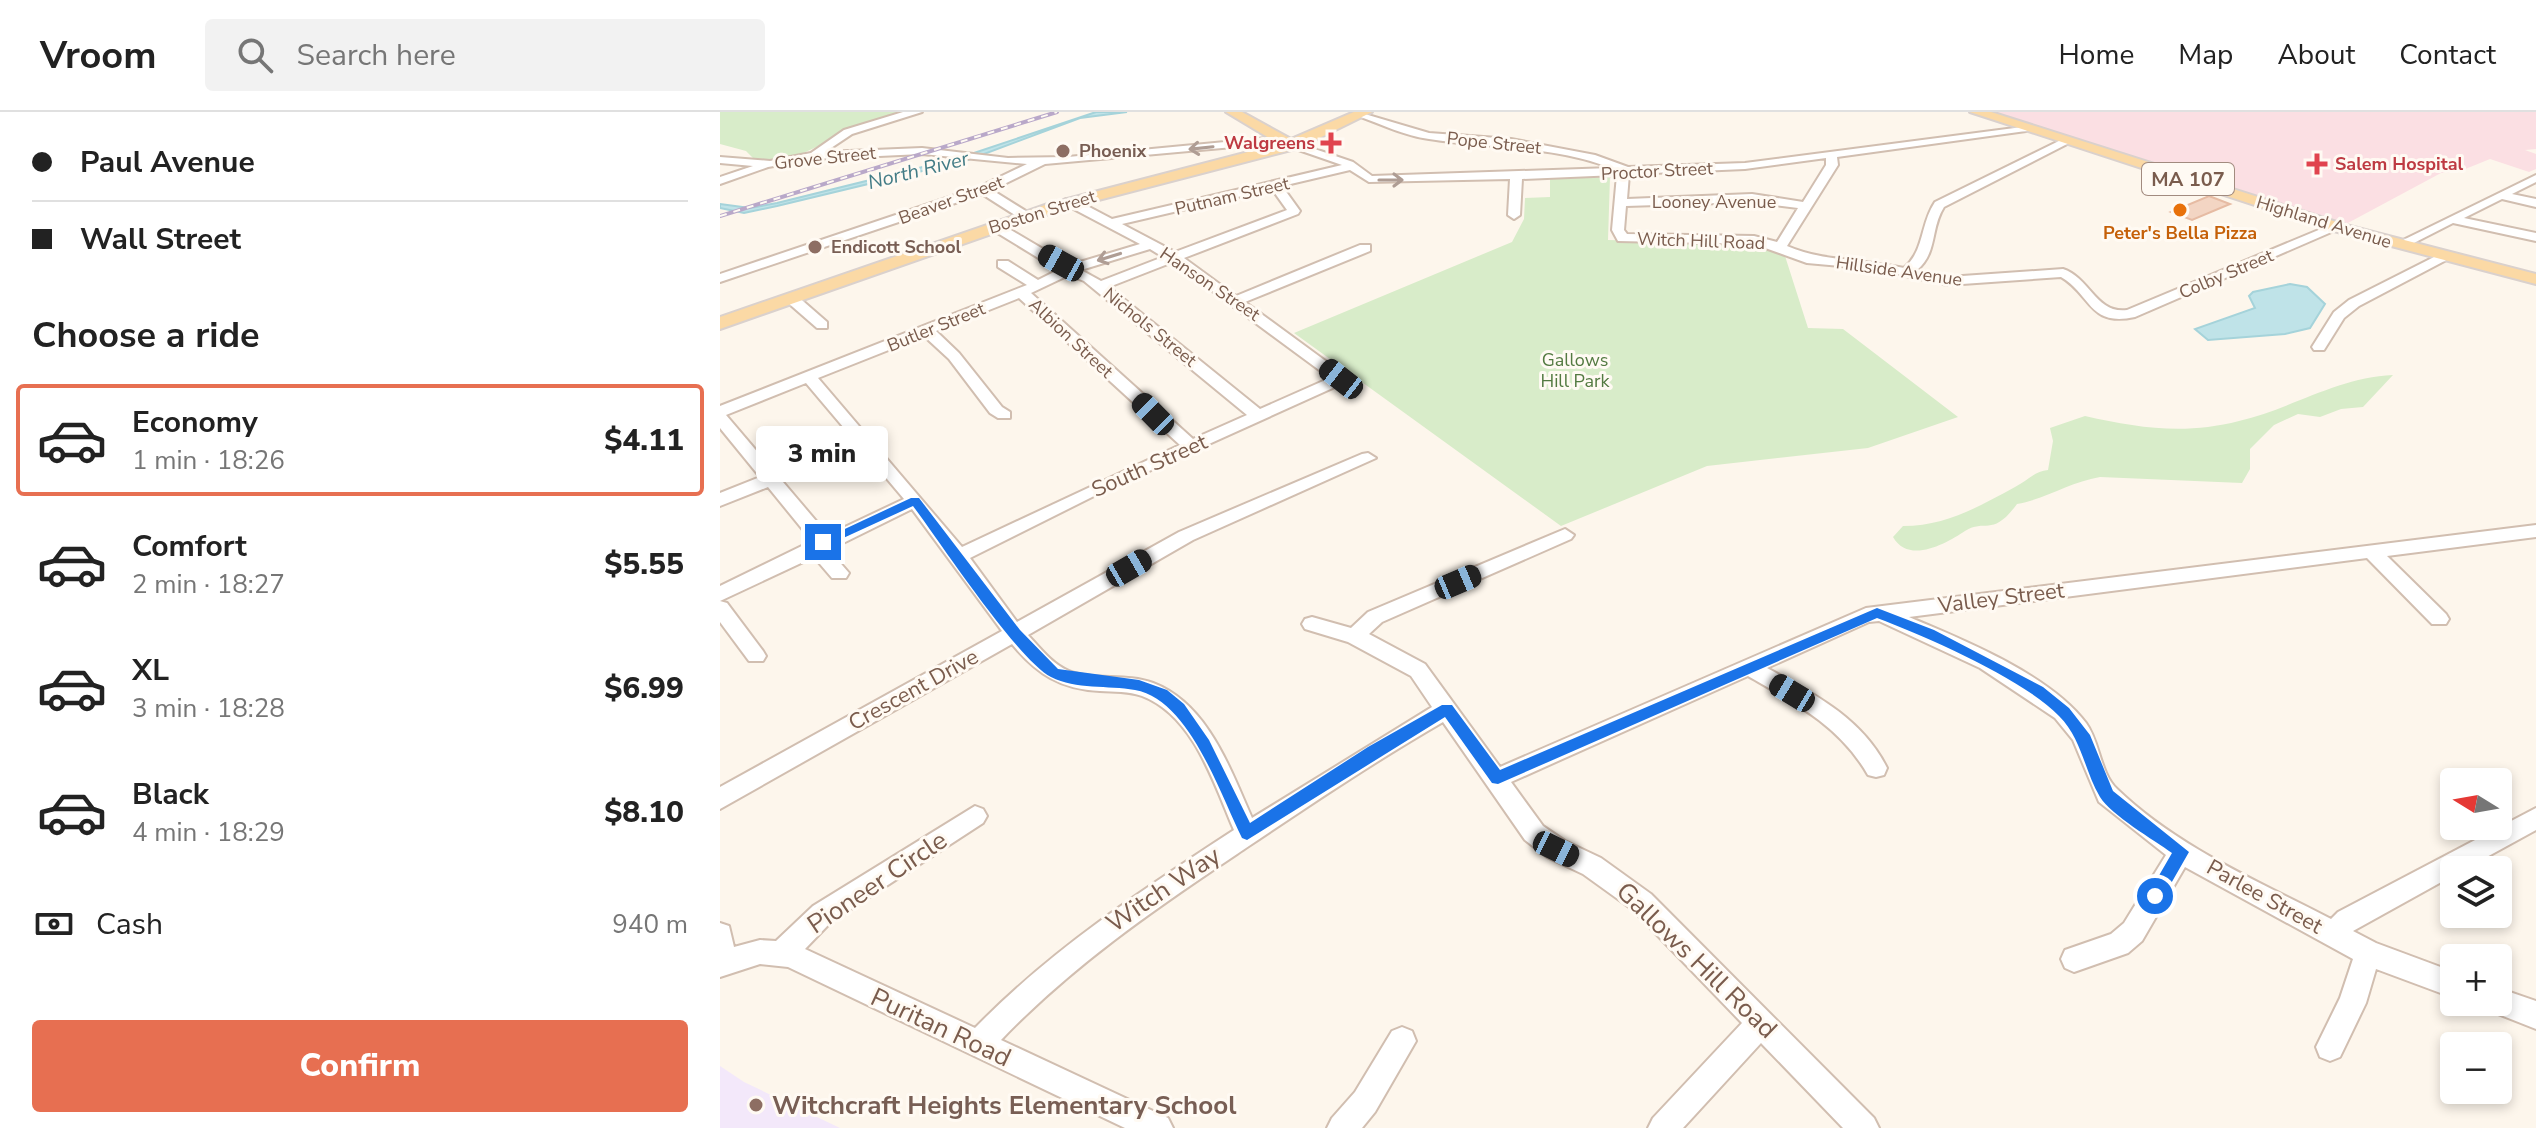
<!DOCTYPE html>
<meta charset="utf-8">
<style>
:root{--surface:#fff;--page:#f2f2f2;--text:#222;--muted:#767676;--line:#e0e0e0;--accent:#e76f51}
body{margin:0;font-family:"Nunito Sans",sans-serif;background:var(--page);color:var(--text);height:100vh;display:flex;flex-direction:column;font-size:30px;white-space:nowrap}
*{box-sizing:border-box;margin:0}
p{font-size:26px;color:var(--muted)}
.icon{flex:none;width:44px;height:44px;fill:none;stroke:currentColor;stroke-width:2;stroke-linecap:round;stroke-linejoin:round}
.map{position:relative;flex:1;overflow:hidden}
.drawer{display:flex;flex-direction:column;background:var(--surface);width:720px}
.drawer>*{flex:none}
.banner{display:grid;align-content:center;height:176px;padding:0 32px;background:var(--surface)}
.needle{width:52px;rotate:281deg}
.buttons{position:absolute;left:1720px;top:656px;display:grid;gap:16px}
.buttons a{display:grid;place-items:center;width:72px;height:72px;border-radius:8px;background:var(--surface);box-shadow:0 4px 12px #0003;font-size:40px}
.end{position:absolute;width:36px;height:36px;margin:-18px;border:10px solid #1a73e8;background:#fff;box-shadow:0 0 0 4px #fff}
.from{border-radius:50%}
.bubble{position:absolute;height:56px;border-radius:8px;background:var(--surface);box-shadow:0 4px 12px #0003;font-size:26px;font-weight:800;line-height:56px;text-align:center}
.car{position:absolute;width:24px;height:48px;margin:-24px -12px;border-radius:10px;box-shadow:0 0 6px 2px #0007;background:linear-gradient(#222 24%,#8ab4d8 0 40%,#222 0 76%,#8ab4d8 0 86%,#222 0)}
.banner b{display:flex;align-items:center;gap:28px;height:76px;font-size:30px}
.banner b+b{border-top:2px solid var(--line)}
.banner i{width:20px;height:20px;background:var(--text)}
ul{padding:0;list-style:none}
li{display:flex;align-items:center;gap:24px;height:112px;margin:0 16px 12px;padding:0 16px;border:4px solid transparent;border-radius:8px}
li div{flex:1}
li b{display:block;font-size:30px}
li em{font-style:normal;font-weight:800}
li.current{border-color:var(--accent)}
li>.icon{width:72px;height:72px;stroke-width:1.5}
h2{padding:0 32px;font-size:36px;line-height:96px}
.pay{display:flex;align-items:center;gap:20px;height:88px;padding:0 32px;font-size:30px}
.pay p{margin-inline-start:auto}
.primary-button{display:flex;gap:16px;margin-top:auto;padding:16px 32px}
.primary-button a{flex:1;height:92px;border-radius:8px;background:var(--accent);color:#fff;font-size:32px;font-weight:800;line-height:92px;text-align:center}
header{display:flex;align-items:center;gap:48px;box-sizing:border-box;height:112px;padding:0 40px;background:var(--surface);border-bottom:2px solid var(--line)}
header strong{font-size:38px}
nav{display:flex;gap:44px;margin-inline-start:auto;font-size:28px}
.search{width:560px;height:72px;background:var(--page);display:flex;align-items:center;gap:20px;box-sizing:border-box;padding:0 28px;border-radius:8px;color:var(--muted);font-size:30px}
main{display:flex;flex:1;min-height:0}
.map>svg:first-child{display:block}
</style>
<header>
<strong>Vroom</strong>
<div class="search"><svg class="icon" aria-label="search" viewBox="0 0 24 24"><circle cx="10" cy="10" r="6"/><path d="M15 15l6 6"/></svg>Search here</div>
<nav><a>Home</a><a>Map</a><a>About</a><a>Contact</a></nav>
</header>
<main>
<section class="drawer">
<div class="banner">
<b><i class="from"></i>Paul Avenue</b>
<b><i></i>Wall Street</b>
</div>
<h2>Choose a ride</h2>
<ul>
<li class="current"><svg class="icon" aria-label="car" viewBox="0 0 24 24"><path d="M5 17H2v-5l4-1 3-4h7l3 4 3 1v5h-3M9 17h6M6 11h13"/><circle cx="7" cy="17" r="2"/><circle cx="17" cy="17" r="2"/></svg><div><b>Economy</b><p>1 min · 18:26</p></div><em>$4.11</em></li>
<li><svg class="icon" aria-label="car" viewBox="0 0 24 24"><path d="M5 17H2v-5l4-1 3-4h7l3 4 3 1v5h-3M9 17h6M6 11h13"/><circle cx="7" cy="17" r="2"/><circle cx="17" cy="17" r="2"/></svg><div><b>Comfort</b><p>2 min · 18:27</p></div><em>$5.55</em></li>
<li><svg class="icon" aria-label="car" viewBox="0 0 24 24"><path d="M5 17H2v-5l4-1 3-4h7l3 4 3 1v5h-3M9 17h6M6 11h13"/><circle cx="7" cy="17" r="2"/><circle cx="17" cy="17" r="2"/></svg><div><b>XL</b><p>3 min · 18:28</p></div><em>$6.99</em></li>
<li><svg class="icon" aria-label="car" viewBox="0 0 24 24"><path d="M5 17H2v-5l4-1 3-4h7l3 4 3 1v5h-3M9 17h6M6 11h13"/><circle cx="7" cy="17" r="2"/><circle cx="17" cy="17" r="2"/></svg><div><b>Black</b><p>4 min · 18:29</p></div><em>$8.10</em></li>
</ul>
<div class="pay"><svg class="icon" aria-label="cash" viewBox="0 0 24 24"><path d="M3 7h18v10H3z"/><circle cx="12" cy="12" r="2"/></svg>Cash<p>940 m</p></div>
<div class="primary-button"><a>Confirm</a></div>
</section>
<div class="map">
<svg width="1816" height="1016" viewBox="0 0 1816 1016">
<rect width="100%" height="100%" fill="#fdf6ec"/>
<!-- education -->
<polygon fill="#f3e8fa" points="0,954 24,970 120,1016 0,1016"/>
<!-- medical -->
<polygon fill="#fbdfe3" points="1271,0 1816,0 1816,37 1805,38 1816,42 1816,57 1809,60 1770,47 1738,60 1721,61 1626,112"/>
<!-- green -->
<g fill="#d8ecc9">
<polygon points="0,0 189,0 133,18 79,43 37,50 26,39 0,32"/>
<polygon points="890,65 888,128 1041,132 1065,144 1088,216 1123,217 1238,305 1148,336 987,354 841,414 574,221 792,130 804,107 805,86 830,85 830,67"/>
<path d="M1673,263L1643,295L1621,297L1600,305L1578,302L1554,313L1530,337V357L1522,371L1380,365C1350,370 1326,387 1297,392C1272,426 1266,406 1245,419C1227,431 1189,453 1173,425L1183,414C1226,414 1258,395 1295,375C1307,369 1315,359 1328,358L1333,329L1330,316L1365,304C1418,316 1465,323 1519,309C1571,297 1618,265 1673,263Z"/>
</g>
<!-- water -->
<g fill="#bfe3e8" stroke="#a5d3da" stroke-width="2">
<polygon points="376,0 407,0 360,6 248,48 57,94 24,101 0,96 0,92 30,96 57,91 239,46"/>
<polygon points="1570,172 1587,175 1605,192 1590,216 1565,222 1488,228 1475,217 1535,196 1529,184 1533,180"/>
</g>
<!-- building -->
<polygon fill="#f3d5c3" stroke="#e6bba3" stroke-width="2" points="1489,84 1510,92 1472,108 1451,100"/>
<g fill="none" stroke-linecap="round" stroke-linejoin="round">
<defs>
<g id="minor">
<polygon points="183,0 202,0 132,22 105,40 202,36 288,46 348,45 558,25 563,28 558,31 325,52 272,78 309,101 309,107 301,107 262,82 0,170 0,162 259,75 307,52 202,42 95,47 48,55 0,72 0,65 33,54 0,51 0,45 50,49 91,41 124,18"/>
<path d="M638,0L709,21L791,27L875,43L908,55L1025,51L1310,14L1311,16L1306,19L1117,45L1118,53L1067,134C1104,150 1145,147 1184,156C1205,138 1200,112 1215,90L1347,25L1352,28L1351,30L1224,95C1210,117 1218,140 1197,158L1228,165L1343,157C1370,166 1376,202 1407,198L1613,112L1623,115L1415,205C1368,215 1372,183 1341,165L1228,173L1154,157L1087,151L1034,132L898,129L892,118L897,63L802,67L800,103L794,107L788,103L790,67L649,70L630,58L562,74L580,99L578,102L464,146L516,184L640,133H650V139L525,190L626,264V270L376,383L250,446L297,510L459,420L642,342L648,341L656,346L473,428L308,523C319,535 333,553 349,559C375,569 406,561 433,571C488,592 510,657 532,706L712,595L691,564L628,530L585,517L582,512L585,507L592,505L631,516L648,500L845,417L854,423L851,427L662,510L649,522L705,552L780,655L1146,496L1816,413V425L1667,444L1726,502L1729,507L1726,512H1712L1647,446L1189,505C1244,528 1330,563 1366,611C1380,630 1380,661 1397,677C1457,735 1538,769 1611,807L1618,800L1816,696V718L1743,758H1734V763L1633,819L1656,831L1734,860V886L1656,857L1646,891L1620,945L1610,949L1600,945L1596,935L1620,886L1633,847L1465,755L1422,829L1408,841L1354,860L1345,856L1341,847L1345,838L1391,822L1404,811L1446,743L1379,690L1353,628L1335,606L1260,556L1159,509L1149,510L1047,556C1094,582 1142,606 1167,656L1164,663L1156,665L1148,663C1120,614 1075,591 1028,564L791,670L823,714L845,729L881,746L931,782L1154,1006L1159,1016H1123L1041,931L963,1016H928L933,1006L1022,911L913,798L863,762L827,745L805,728L723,610C652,651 584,697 517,742C433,798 351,855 281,928L448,1006L453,1016H405L68,855L40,852L0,865V811L9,814L14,835L40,828L56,829L93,794L255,694L263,697L267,704L263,711L111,810L85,837L255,916C332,837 422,778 514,718C494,672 474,604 422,584C409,579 394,580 380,579C340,577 317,562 292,532L0,697V675L282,519L192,397L109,438L129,461L126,466H112L94,445L0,489V474L92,429L48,375L0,394V381L40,365L0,316V294L307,173L278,155V149H288L318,168L338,158L271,117V111H279L350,153L420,132L346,93V87H354L392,107L622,53L570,35L569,33L574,30L633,50L652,64L891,56C832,33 770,37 709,27C685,24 661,12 638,4ZM1106,46V53L1083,90L1032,82L907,87L909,62L1025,57ZM552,77L567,98L455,140L402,112ZM1032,90L1078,96L1057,130L1034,124L907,122L904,118L906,94ZM430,137L443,145L381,169L361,158ZM453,150L610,266L540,297L389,175ZM349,163L364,169L527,303L473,327L311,181ZM299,186L460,333L242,435L98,266L204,224L229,247L270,301L278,306H290V300L282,295L239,241L216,219ZM86,271L184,387L108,423L6,303Z"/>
<polygon points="1816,63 1816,70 1792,82 1816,87 1816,95 1782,87 1744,106 1816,121 1816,129 1733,111 1684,136 1673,133"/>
<polygon points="1720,142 1732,145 1639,194 1624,206 1604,238 1594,238 1592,235 1614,200 1629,188"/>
<polygon points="66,183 76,183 107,210 107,216 97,216 66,189"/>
<polygon points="0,489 7,491 43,539 46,544 43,549 29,549 0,510"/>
<polygon points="1778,876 1816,889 1816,917 1768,898 1765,890 1778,890"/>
<polygon points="682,915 692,919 696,929 655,1000 642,1016 607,1016 612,1006 635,980 672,919"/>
</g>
<g id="major">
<polygon points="506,0 522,0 571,27 634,0 652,0 579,36 340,98 0,217 0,205 328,92 559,32"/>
<polygon points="1250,0 1271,0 1626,113 1816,162 1816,172 1614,119"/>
</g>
</defs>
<!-- minor casing -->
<use href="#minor" stroke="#d1beb0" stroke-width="4"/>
<!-- major casing -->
<use href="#major" stroke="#dad1cd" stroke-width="4"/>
<!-- minor -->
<use href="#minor" fill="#fff" fill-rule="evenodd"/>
<!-- major -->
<use href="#major" fill="#fbd9a5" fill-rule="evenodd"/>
<defs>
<polyline id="rail" points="0,104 337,0"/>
</defs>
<!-- rail casing -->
<use href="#rail" stroke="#b9a8c9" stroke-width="4"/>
<!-- rail -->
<use href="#rail" stroke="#fffaf3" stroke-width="2" stroke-dasharray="7" stroke-linecap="butt"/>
</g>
<!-- one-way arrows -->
<defs><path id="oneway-shaft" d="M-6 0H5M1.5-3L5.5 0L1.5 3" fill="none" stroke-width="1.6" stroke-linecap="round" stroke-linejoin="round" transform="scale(2)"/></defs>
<g stroke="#af9d94">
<use href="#oneway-shaft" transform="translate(481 36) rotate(174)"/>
<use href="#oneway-shaft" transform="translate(671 68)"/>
<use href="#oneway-shaft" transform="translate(389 145) rotate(163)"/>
</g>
<!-- route -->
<path fill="#1a73e8" d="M191,386H199L300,518L338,557L419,568L447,578L464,592L489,628L530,711L648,635L722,593H732L780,658L1157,496L1214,518L1323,575L1349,596L1370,623L1393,679L1469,740L1441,789H1430V779L1452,741C1434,728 1391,703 1380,685C1364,658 1362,627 1339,604C1302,566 1207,525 1157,506L778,672L772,671L725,605L527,728L522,726C500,682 469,587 415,578C388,573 356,578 331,565C297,547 220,430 193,394L108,433L97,430Z"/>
<!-- markers -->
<g fill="#e0444e" stroke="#fffaf3" stroke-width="3">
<path d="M607 19h8v8h8v8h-8v8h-8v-8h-8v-8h8z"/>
<path d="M1593 40h8v8h8v8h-8v8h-8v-8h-8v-8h8z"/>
</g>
<g fill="#8d6e63" stroke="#fffaf3" stroke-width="3">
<circle cx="343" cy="39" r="8"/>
<circle cx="95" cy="135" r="8"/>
<circle cx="36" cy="993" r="8"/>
</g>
<circle fill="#e8710a" stroke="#fffaf3" stroke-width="3" cx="1460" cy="98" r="8"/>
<g text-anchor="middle" stroke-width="6" stroke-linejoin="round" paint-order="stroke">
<!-- far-health labels -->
<g font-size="18" font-weight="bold" fill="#be3a42" stroke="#fffaf3" text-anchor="end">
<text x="595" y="37">Walgreens</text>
<text x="1615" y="58" text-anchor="start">Salem Hospital</text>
</g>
<!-- far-street labels -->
<g font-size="18" fill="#7a5c4d" stroke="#fffaf3">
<text transform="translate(774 31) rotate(6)" y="6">Pope Street</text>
<text transform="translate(105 46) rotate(-6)" y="6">Grove Street</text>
<text transform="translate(937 59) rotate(-3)" y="6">Proctor Street</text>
<text transform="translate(512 84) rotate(-13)" y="6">Putnam Street</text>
<text transform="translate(231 88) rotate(-20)" y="6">Beaver Street</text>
<text x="994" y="96">Looney Avenue</text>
<text transform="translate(322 100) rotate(-17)" y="6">Boston Street</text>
<text transform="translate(1604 110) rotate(17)" y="6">Highland Avenue</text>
<text transform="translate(981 129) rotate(2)" y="6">Witch Hill Road</text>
<text transform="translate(1179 159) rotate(8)" y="6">Hillside Avenue</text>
<text transform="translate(1506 162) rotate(-23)" y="6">Colby Street</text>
<text transform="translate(490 172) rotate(34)" y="6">Hanson Street</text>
<text transform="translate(216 215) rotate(-22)" y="6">Butler Street</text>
<text transform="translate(430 215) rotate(39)" y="6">Nichols Street</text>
<text transform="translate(351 226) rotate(43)" y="6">Albion Street</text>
</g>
<!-- far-education labels -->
<g font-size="18" font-weight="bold" fill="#785e54" stroke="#fffaf3" text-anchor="start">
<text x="359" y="45">Phoenix</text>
<text x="111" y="141">Endicott School</text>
</g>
<!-- far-food labels -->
<g font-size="18" font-weight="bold" fill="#c56008" stroke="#fffaf3">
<text x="1460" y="127">Peter's Bella Pizza</text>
</g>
<!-- far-park labels -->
<g font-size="18" fill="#537a41" stroke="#fffaf3">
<text x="855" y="254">Gallows<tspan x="855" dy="21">Hill Park</tspan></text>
</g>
<!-- far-water labels -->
<g font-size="20" font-style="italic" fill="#437c86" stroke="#fffaf3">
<text transform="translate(198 58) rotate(-14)" y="7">North River</text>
</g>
<!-- shield labels -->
<rect fill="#fffaf3" stroke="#a28b7f" stroke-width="2" x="1422" y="51" width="92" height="32" rx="6"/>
<g font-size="20" font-weight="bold" fill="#7a5c4d">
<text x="1468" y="74">MA 107</text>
</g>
<!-- street labels -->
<g font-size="22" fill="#7a5c4d" stroke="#fffaf3">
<text transform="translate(429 353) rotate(-24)" y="8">South Street</text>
<text transform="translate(1281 485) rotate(-7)" y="8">Valley Street</text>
<text transform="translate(193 577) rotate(-29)" y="8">Crescent Drive</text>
<text transform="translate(1545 784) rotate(29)" y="8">Parlee Street</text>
</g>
<!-- near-street labels -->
<g font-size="26" fill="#7a5c4d" stroke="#fffaf3">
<text transform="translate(157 770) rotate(-34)" y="9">Pioneer Circle</text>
<text transform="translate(443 777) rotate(-34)" y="9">Witch Way</text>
<text transform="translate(977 848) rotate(44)" y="9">Gallows Hill Road</text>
<text transform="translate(221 915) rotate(25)" y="9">Puritan Road</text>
</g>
<!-- near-education labels -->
<g font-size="26" font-weight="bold" fill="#785e54" stroke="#fffaf3" text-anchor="start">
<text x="52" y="1002">Witchcraft Heights Elementary School</text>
</g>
</g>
</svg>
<div class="buttons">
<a><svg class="needle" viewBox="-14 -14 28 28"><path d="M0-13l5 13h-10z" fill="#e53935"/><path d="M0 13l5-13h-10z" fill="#767676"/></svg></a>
<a><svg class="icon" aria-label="layers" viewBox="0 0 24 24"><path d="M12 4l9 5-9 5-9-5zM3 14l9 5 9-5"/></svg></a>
<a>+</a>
<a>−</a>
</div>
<i class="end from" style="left:1435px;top:784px"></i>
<i class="end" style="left:103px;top:430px"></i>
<div class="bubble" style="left:36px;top:314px;width:132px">3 min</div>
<i class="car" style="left:341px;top:151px;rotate:299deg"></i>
<i class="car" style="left:621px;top:267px;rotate:308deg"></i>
<i class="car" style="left:433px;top:302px;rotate:315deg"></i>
<i class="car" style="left:409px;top:456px;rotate:60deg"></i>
<i class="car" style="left:738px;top:470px;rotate:67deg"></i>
<i class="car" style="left:1072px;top:581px;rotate:301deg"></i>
<i class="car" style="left:836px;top:737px;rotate:116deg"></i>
</div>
</main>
